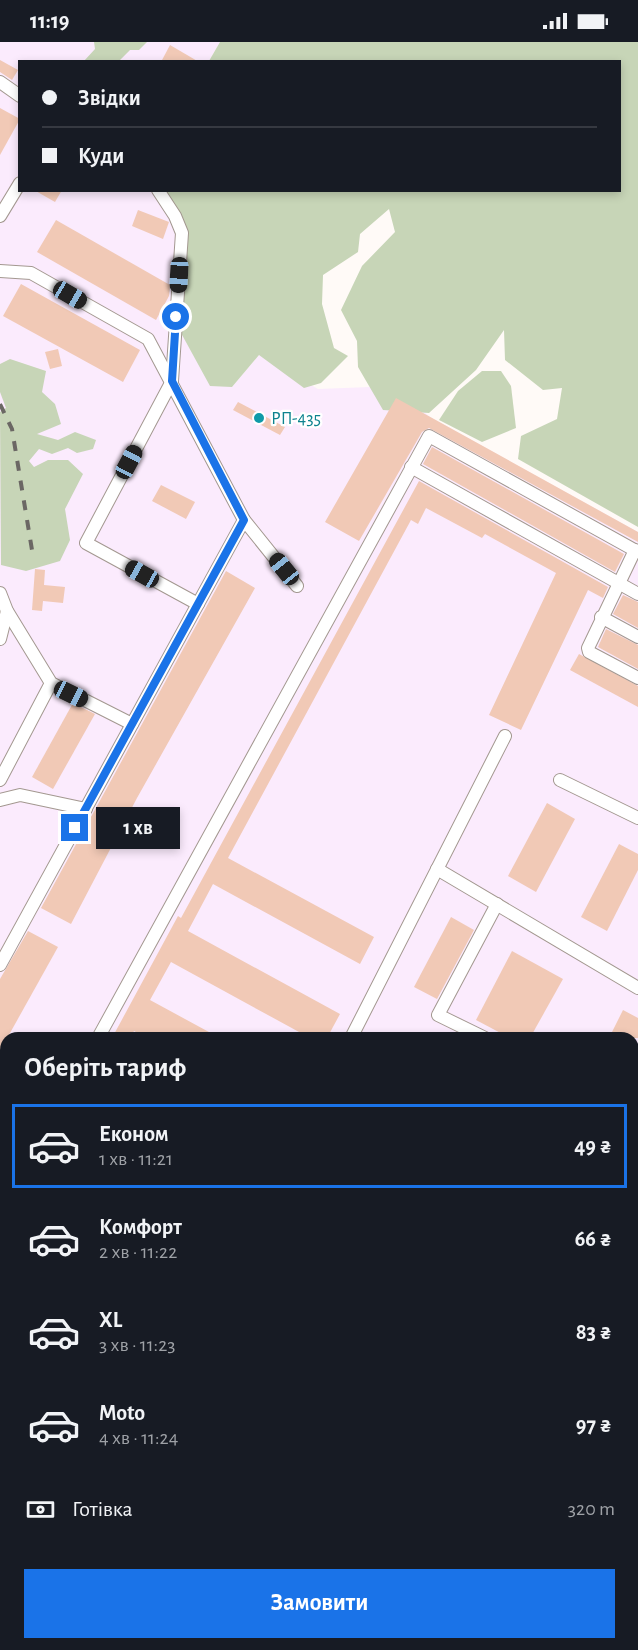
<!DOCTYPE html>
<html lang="uk">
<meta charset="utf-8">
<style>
:root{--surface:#171b24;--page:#20242c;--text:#f1f3f6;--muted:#9ea1a6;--line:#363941;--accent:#1a73e8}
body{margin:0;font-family:"Alegreya Sans",sans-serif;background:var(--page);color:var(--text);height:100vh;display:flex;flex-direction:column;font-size:22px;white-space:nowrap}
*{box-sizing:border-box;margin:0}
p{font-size:20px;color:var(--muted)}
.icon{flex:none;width:33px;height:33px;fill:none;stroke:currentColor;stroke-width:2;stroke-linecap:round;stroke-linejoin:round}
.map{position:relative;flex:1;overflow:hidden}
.drawer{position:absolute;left:0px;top:990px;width:639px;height:618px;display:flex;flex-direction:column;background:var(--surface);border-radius:18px 18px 0 0;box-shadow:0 3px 9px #0003}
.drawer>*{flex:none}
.guide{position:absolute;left:18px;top:18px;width:603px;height:132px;border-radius:0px;box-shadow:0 3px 9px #0003;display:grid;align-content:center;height:132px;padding:0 24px;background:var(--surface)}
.end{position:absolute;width:27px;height:27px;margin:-14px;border:8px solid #1a73e8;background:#fff;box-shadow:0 0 0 3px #fff}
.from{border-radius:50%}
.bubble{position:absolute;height:42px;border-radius:0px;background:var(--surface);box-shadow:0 3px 9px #0003;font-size:20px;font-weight:600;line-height:42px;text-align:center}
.car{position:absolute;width:18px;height:36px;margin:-18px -9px;border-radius:8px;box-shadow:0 0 4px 2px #0007;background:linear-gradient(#222 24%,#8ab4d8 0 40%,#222 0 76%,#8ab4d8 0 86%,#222 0)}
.guide b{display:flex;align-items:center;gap:21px;height:57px;font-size:22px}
.guide b+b{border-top:2px solid var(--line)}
.guide i{width:15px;height:15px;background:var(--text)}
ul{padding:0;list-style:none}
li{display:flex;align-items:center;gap:18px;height:84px;margin:0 12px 9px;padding:0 12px;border:3px solid transparent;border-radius:0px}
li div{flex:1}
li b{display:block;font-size:22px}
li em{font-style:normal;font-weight:600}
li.current{border-color:var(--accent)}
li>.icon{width:54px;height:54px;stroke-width:1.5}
h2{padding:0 24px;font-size:27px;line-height:72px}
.pay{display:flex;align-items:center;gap:15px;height:66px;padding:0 24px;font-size:22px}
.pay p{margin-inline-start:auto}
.primary-button{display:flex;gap:12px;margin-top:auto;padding:12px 24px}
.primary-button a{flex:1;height:69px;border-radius:0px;background:var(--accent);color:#fff;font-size:24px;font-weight:600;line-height:69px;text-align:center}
.status{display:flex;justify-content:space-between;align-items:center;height:42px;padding:0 30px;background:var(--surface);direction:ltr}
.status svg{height:16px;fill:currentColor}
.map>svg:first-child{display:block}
</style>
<div class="status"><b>11:19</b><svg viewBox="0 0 49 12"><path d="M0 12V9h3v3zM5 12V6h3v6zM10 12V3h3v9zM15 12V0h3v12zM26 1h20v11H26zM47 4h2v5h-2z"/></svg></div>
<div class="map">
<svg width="638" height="1608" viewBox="0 0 638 1608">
<rect width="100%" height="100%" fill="#fffaf7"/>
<!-- industrial -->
<polygon fill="#fbebfd" points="0,0 220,0 209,19 20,20 20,148 166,149 185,181 181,291 232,345 259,313 318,347 396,344 430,375 638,490 638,1608 231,1608 222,1602 633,1602 633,996 6,996 6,1602 221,1602 218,1608 0,1608"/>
<!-- green -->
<g fill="#c7d5b7">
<polygon points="94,0 147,0 139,8 130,8 119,19 84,19 95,7"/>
<polygon points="220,0 638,0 638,485 518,417 521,394 557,377 562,346 543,348 505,318 504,288 476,328 429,371 383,368 358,325 357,299 341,268 362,224 395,190 389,167 360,192 358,210 323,233 322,262 334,306 348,314 321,341 304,346 259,313 232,345 210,344 181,291 185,181 166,149 620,148 620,20 209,19"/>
<polygon points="10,317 46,329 42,350 55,362 61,382 37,392 58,398 75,390 96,398 93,407 77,411 68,406 52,412 39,407 29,419 34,425 48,418 68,418 83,432 65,467 70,498 60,519 26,529 1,523 0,370 6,366 0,350 0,322"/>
<polygon points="482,329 501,329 511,344 516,386 482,400 439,378 458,349"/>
<polygon points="638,1026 638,1165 633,1172 633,1028"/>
<polygon points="272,1602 323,1602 316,1608 282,1608"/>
</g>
<!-- building -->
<g fill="#f1c9b6">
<polygon points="170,3 199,20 161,20"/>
<polygon points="0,18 18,28 12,38 0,30"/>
<polygon points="0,66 20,77 0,113"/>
<polygon points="34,148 62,148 55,160"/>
<polygon points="138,168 169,180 163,197 132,184"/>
<polygon points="56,178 170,243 169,254 156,278 37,210"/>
<polygon points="21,242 140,308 123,340 3,274"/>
<polygon points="58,307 62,324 50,327 45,310"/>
<polygon points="396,356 638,490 638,500 429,386 422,390 359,499 325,480"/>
<polygon points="238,360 285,385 280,393 233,368"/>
<polygon points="432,405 624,512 615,530 423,422"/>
<polygon points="419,439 608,545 603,556 588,548 521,688 489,673 556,531 485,492 482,496 426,466 418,482 411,478 228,816 374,895 360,922 213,842 188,889 340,972 327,996 310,996 171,920 150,958 220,996 147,996 134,989 130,996 112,996 178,874 181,876"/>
<polygon points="161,443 195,460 186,477 152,459"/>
<polygon points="35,527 45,528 44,543 65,545 63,561 43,559 42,569 32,568"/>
<polygon points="226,529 255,546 137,756 71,882 41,866"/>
<polygon points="623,553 638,560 638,586 613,572"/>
<polygon points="606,587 638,603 638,627 598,605"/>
<polygon points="579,612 638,644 638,665 570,628"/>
<polygon points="73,661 95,672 53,747 32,735"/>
<polygon points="547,761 575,777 536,850 508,834"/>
<polygon points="619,802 638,812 638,828 607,889 581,875"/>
<polygon points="451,875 474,888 437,957 414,945"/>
<polygon points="28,889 58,905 0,1009 0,937"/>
<polygon points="512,909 563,937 530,996 510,996 476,978"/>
<polygon points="623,968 638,976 638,996 609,996"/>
</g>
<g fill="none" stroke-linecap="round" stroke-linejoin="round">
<defs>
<g id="minor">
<polyline points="0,40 20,54"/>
<polyline points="158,148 175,174 182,191 172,339 86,501 198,562"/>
<polyline points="0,174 20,141"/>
<polyline points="0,229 31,231 148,297 244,478 297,544"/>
<polyline points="411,425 638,552"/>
<polyline points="635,508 588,606 589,610 638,636"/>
<polyline points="0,551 7,569 51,641 132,682"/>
<polyline points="601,575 638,595"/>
<polyline points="0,597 7,569"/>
<polyline points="0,738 51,641"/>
<polyline points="560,738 638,776"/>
<polyline points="0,758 20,753 86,767"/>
<polyline points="437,827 638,946"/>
<polyline points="0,923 244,478"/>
<polyline points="98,996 429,394 638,510"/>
<polyline points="351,996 505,694"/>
<polyline points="485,996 438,973 497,862"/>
<polyline points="633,1019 638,1010"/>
<polyline points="0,1175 6,1164"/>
<polyline points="633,1273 638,1276"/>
<polyline points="633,1343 638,1334"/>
<polyline points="633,1456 638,1459"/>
<polyline points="230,1608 233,1602"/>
</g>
</defs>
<!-- minor casing -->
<use href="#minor" stroke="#a39890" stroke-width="14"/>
<!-- minor -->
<use href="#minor" stroke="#fff" stroke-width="12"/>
<!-- rail -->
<g stroke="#6b6764" stroke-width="4" stroke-dasharray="10 10" stroke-linecap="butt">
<polyline points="0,362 12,387 32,508"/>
<polyline points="633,1177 638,1169"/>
<polyline points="633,1199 638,1190"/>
<polyline points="395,1608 398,1602"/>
<polyline points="412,1608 416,1602"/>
</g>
</g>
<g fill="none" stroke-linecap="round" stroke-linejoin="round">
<!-- route -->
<polyline stroke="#1a73e8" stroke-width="8" points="75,786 244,478 172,339 176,275"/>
</g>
<!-- markers -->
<circle fill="#0f9aa8" stroke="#fff" stroke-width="2" cx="259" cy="376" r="6"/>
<g text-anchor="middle" stroke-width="4.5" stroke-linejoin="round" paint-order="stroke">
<!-- culture labels -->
<g font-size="18" fill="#0d838f" stroke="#fff" text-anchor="start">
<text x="271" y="382">РП-435</text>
</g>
</g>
</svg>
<i class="end from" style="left:176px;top:275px"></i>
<i class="end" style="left:75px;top:786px"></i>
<div class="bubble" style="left:96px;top:765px;width:84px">1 хв</div>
<i class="car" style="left:179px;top:233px;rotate:183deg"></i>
<i class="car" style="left:70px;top:253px;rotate:120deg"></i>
<i class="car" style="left:129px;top:420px;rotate:28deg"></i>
<i class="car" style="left:284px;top:527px;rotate:321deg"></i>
<i class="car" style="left:142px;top:532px;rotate:299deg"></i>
<i class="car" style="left:71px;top:652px;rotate:116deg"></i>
<div class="guide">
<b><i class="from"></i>Звідки</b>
<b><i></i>Куди</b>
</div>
<section class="drawer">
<h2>Оберіть тариф</h2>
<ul>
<li class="current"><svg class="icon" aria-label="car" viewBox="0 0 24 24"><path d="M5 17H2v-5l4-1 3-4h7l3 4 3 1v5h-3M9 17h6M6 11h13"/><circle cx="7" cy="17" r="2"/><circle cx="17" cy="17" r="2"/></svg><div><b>Економ</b><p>1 хв · 11:21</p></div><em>49 ₴</em></li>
<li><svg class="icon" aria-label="car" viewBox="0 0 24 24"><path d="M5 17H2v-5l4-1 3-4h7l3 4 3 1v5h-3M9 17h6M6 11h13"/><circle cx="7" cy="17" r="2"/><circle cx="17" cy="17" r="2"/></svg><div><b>Комфорт</b><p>2 хв · 11:22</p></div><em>66 ₴</em></li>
<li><svg class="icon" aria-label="car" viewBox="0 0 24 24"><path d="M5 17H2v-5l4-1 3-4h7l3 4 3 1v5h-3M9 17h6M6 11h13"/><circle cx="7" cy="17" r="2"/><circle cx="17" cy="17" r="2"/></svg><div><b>XL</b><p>3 хв · 11:23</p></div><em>83 ₴</em></li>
<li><svg class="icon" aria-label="car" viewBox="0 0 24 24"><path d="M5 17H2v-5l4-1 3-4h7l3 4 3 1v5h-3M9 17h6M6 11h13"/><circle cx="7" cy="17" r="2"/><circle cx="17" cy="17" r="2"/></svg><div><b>Moto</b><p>4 хв · 11:24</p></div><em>97 ₴</em></li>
</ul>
<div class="pay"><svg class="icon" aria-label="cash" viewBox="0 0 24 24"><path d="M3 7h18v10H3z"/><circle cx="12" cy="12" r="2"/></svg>Готівка<p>320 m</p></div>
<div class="primary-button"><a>Замовити</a></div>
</section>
</div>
